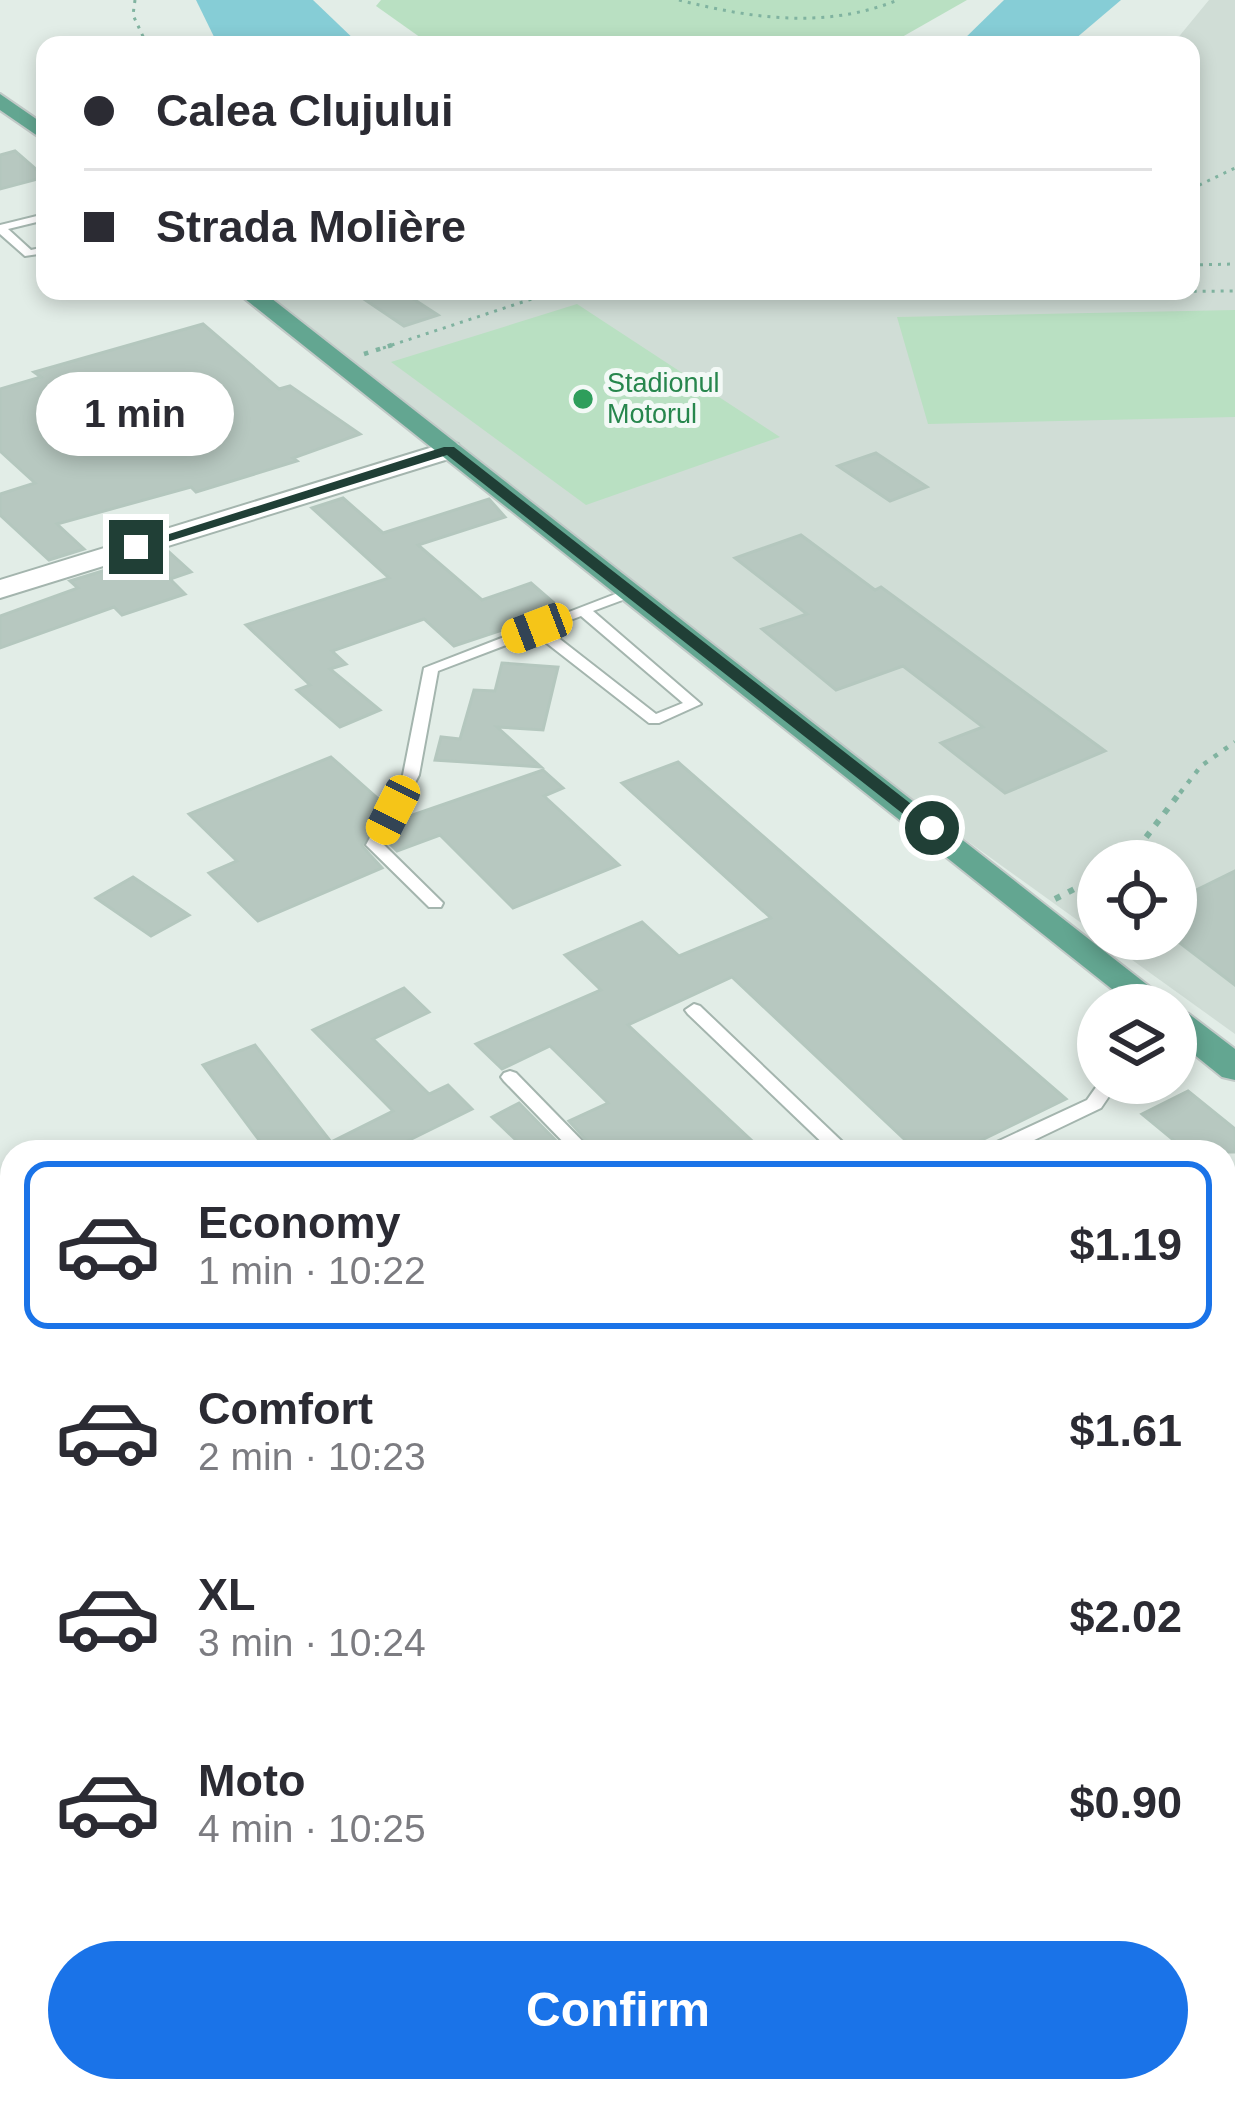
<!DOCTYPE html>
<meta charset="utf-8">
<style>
:root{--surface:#fff;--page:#f7f7f7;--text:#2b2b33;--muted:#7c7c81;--line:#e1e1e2;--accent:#1a73e8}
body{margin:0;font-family:Helvetica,sans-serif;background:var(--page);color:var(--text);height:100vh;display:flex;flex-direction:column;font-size:45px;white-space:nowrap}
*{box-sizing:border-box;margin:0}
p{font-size:39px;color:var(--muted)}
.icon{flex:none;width:66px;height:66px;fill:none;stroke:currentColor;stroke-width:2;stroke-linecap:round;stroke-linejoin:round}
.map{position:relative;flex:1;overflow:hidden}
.panel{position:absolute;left:0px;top:1140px;width:1236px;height:963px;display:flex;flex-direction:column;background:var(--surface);border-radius:36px 36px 0 0;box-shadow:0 6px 18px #0003}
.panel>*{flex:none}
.hud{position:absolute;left:36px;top:36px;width:1164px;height:264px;border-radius:24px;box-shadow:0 6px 18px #0003;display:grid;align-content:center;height:264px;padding:0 48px;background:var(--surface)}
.tools{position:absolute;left:1077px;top:840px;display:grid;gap:24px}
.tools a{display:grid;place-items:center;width:120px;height:120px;border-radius:50%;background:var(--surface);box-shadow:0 6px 18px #0003;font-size:60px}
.end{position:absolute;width:54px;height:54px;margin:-27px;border:15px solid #203f36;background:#fff;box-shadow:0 0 0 6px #fff}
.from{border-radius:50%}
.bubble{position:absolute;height:84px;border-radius:42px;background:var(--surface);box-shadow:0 6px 18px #0003;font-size:39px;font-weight:700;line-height:84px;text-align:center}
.car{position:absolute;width:36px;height:72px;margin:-36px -18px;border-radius:15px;box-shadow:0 0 9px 3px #0007;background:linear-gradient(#f5c518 24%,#345 0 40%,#f5c518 0 76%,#345 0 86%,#f5c518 0)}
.hud b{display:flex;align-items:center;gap:42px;height:114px;font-size:45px}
.hud b+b{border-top:3px solid var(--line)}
.hud i{width:30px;height:30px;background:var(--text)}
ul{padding:21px 0 0;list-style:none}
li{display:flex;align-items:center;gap:36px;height:168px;margin:0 24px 18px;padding:0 24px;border:6px solid transparent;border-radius:24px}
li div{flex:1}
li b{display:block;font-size:45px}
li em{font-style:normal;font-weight:700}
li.current{border-color:var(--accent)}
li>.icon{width:108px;height:108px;stroke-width:1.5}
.button{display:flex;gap:24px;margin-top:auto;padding:24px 48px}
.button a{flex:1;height:138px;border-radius:72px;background:var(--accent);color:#fff;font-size:48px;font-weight:700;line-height:138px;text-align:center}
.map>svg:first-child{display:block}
</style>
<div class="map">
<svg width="1235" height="2102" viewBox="0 0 1235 2102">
<rect width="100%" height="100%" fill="#e2ede7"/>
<!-- built -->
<polygon fill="#d0ddd6" points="1209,0 1235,0 1235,1034 1103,939 1176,939 1176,861 1098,861 1098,935 663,622 449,450 265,292 1191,291 1191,45 1172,45"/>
<!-- green -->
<g fill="#b9e0c2">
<polygon points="381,0 967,0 888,45 431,45 376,6"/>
<polygon points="577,304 780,437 586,505 391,362"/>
<polygon points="1235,310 1235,417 928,424 897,317"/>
</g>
<!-- water -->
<g fill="#86cdd6">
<polygon points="196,0 313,0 360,45 218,45"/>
<polygon points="1004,0 1121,0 1068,45 958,45"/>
</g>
<!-- building -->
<g fill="#b7c8c0" stroke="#b4c7be" stroke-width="3">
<polygon points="15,151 45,177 0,189 0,155"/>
<polygon points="352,291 401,291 438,315 404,326"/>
<polygon points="203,324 279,389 290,386 360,434 293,458 297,461 196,492 191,487 57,524 84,549 49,560 0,515 0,494 35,483 0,451 0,389 41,377 34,372"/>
<polygon points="876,453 927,487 890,501 838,466"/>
<polygon points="343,498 383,533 489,499 505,517 418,545 482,600 531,583 562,610 454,646 424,619 332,651 346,664 330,669 380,710 340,727 297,690 310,685 246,625 389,578 312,508"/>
<polygon points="801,535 875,590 881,587 1105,751 1005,793 941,743 983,727 903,666 836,690 762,629 807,614 735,558"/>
<polygon points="168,551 191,572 170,579 185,594 122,615 114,607 0,648 0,616 78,588 70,581"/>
<polygon points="502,663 558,667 543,730 497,727 541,767 435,760 441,737 460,739 474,690 495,691"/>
<polygon points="331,757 383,803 362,846 382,868 258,921 209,873 237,861 189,814"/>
<polygon points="678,762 867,927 1066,1099 957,1152 918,1152 732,977 628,1025 764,1152 597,1152 569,1121 608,1103 550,1046 502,1069 476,1044 601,990 565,955 642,922 679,956 771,918 622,783"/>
<polygon points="543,770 563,788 544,796 619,865 513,908 440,835 397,851 389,843 401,819"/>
<polygon points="1235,871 1235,985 1176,940 1176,883 1190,893"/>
<polygon points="133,877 189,915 151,936 96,898"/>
<polygon points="404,988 429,1012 373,1039 429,1094 448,1085 472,1109 385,1152 268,1152 203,1065 255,1045 331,1142 393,1111 313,1030"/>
<polygon points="1188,1091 1235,1129 1235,1152 1188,1152 1142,1114"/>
<polygon points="519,1103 567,1152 500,1152 519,1143 492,1117"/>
</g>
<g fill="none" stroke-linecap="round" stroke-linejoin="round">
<defs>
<g id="service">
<polygon points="45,214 45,220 8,229 31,250 45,247 45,253 25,256 0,234 0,225"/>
<path d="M631,588L636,589V595L593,611L701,704L659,723H649L535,634L438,671L419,775L383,844L443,903L441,907H429L366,845L403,775L424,668ZM581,616L683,703L656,714L547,629Z"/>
<polygon points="694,1004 700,1006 853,1152 832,1152 688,1014 685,1010"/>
<polygon points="510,1071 516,1073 593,1152 573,1152 504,1081 501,1077 504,1073"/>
<polygon points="1099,1083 1118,1083 1101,1108 1009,1152 984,1152 986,1147 1087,1100"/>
</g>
<polygon id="minor" points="449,442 458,444 462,450 458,456 0,598 0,580"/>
<g id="primary">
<polygon points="0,94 45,125 45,141 0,110"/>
<polygon points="235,291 262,291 1173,1005 1132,1005"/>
<polygon points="1176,1010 1189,1014 1235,1049 1235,1080 1222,1077 1176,1040"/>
</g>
</defs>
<!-- service casing -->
<use href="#service" stroke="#a4b5ae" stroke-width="4"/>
<!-- minor casing -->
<use href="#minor" stroke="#a4b5ae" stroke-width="4"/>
<!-- primary casing -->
<use href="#primary" stroke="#c1c9c7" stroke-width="4"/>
<!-- path-far2 -->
<g stroke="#80b3a0" stroke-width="3" stroke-dasharray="3 6" stroke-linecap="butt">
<polyline points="135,0 133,15 147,45"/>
<path d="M679,0C753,19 826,29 898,0"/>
<polyline points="1191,189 1235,168"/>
<polyline points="1191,265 1235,264"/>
<polyline points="383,348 541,296 1235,291"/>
</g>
<!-- path-far1 -->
<g stroke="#80b3a0" stroke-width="4.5" stroke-dasharray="4.5 8" stroke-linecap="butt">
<polyline points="364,354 392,345"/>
<polyline points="1180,793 1201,766 1235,742"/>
</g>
<!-- path -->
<g stroke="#80b3a0" stroke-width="6" stroke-dasharray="6 9" stroke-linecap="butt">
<polyline points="1128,861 1182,790"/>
<polyline points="1055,899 1098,877"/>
</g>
<!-- service -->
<use href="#service" fill="#fff" fill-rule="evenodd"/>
<!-- minor -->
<use href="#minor" fill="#fff" fill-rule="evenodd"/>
<!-- primary -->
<use href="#primary" fill="#63a691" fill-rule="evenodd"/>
</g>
<!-- route -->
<polygon fill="#203f36" points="444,447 454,447 938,825 938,832 926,832 447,455 141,550 128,547"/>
<!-- markers -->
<circle fill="#2e9e5b" stroke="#f3f9f6" stroke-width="4.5" cx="583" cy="399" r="12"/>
<g text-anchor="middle" stroke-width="10" stroke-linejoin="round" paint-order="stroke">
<!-- far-leisure labels -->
<g font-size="27" fill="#27864d" stroke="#f3f9f6" text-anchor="start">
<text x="607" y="392">Stadionul<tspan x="607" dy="31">Motorul</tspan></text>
</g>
</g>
</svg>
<div class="tools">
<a><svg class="icon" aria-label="locate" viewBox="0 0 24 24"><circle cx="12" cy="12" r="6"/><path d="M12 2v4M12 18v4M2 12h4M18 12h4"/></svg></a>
<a><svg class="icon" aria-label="layers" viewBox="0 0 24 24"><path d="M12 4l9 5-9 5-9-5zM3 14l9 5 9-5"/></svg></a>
</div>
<i class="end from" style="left:932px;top:828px"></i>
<i class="end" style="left:136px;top:547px"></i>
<div class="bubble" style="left:36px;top:372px;width:198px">1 min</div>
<i class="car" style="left:537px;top:628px;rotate:249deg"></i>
<i class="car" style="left:393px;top:810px;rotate:207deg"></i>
<div class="hud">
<b><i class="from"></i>Calea Clujului</b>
<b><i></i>Strada Molière</b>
</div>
<section class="panel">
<ul>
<li class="current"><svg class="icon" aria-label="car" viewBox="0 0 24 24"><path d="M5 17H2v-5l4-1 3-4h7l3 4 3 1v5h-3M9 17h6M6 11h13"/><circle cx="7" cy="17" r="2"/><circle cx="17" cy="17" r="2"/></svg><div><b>Economy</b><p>1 min · 10:22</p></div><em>$1.19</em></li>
<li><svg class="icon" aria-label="car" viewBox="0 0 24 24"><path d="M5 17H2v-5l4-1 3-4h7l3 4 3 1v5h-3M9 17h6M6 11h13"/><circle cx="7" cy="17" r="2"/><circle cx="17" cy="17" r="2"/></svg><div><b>Comfort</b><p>2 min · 10:23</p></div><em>$1.61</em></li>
<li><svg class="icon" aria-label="car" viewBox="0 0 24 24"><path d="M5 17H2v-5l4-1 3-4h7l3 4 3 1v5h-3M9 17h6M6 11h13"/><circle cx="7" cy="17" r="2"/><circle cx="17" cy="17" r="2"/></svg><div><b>XL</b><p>3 min · 10:24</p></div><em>$2.02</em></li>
<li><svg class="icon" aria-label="car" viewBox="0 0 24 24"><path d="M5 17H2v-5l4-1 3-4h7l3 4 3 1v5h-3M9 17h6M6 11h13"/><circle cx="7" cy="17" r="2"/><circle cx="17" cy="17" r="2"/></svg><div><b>Moto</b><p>4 min · 10:25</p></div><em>$0.90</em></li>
</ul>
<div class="button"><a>Confirm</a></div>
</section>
</div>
